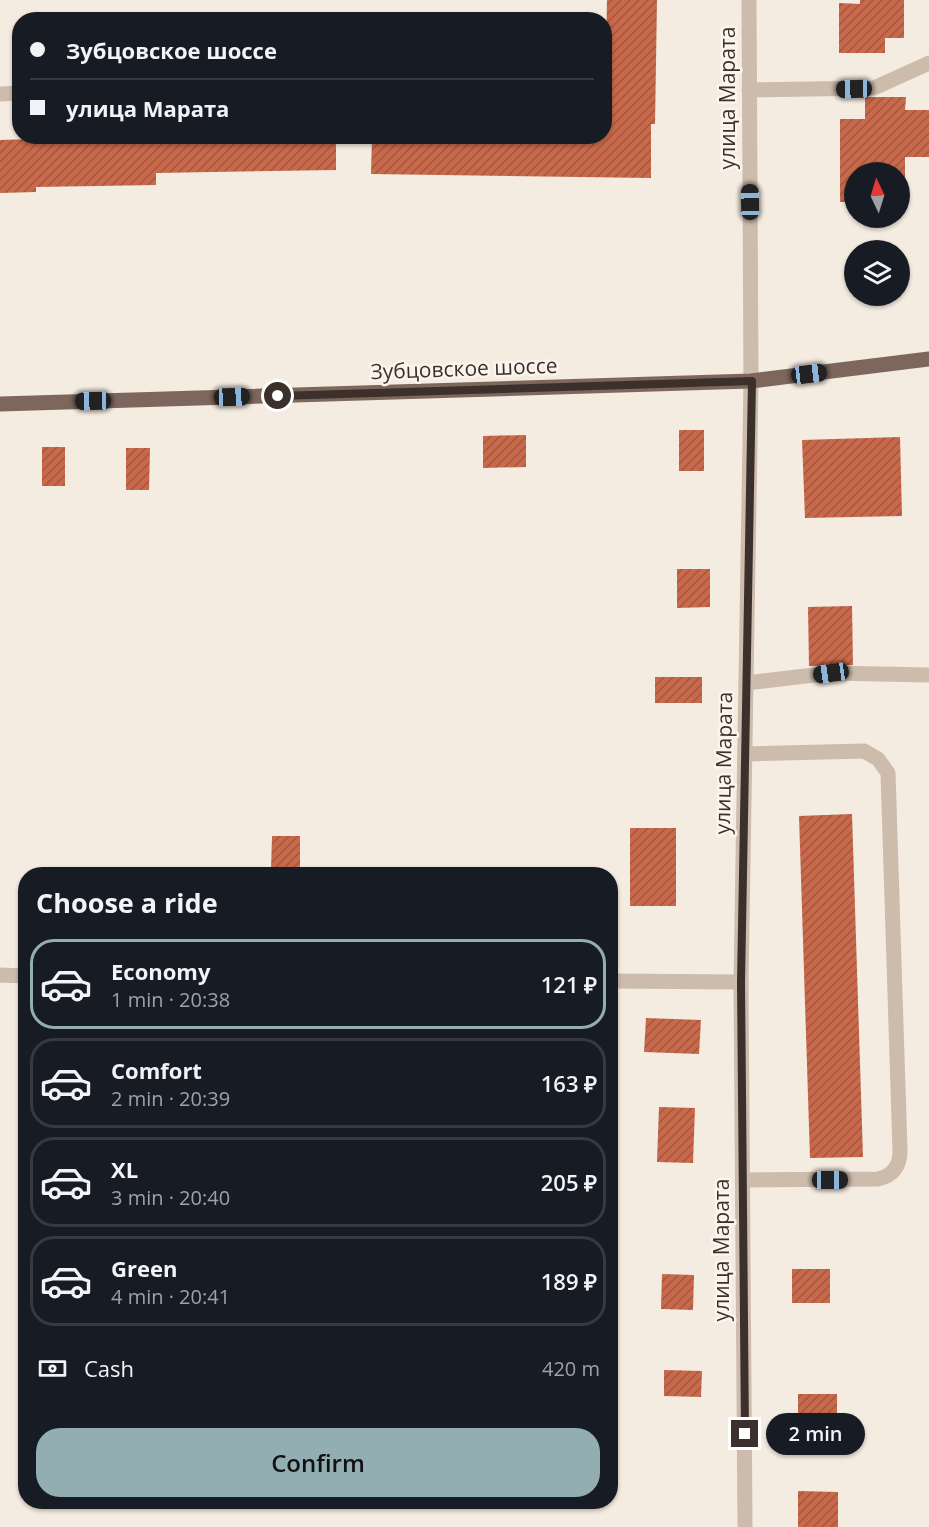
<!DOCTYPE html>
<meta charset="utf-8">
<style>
:root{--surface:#171b24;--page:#20242c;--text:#f1f3f6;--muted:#9ea1a6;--line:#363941;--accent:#92aeb2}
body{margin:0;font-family:"Open Sans",sans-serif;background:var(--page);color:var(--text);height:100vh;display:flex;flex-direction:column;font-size:22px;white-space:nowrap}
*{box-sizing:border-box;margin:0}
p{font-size:20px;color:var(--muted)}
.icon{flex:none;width:33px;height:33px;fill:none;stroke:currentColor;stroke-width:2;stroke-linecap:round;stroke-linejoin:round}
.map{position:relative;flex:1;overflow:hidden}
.panel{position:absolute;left:18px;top:867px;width:600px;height:642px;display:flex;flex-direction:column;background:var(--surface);border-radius:24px;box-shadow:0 2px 4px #0004}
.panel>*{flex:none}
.guide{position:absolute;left:12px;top:12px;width:600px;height:132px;border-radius:24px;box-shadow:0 2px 4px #0004;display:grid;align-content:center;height:132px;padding:0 18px;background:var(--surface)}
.needle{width:39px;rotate:356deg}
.controls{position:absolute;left:844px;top:162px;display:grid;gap:12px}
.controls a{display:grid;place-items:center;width:66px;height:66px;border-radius:50%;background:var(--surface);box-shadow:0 2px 4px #0004;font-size:30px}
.end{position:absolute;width:27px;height:27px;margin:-14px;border:8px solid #3b302b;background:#fff;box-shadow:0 0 0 3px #fff}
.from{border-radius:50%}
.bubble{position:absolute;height:42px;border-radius:21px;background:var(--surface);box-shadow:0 2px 4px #0004;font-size:20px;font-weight:600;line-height:42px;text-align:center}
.car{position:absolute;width:18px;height:36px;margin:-18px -9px;border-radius:8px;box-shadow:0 0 4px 2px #0007;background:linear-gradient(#222 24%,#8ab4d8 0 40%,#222 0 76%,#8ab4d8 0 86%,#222 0)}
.guide b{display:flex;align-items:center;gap:21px;height:57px;font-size:22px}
.guide b+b{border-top:2px solid var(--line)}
.guide i{width:15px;height:15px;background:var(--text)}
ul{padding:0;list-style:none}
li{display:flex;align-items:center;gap:18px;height:90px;margin:0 12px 9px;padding:0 6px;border:3px solid var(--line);border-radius:24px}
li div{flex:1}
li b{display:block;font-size:22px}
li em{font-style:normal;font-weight:600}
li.current{border-color:var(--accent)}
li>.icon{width:54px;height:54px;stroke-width:1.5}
h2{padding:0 18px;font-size:27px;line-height:72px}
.pay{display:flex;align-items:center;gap:15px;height:66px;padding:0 18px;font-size:22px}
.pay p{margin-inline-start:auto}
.button{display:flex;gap:12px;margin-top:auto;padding:12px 18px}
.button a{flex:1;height:69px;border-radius:24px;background:var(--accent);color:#111;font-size:24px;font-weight:600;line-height:69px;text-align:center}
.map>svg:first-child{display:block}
</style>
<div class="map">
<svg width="929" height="1527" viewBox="0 0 929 1527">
<defs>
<pattern id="building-hatch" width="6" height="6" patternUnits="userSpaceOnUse" patternTransform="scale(1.5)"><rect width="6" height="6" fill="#c8694b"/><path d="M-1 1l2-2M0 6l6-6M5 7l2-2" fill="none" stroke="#a4573f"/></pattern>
</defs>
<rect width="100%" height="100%" fill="#f4ebe1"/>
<!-- building -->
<g fill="url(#building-hatch)">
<polygon points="607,0 657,0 655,124 651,124 651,178 371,174 372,136 604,136"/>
<polygon points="860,0 904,0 904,38 885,38 885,53 839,53 839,3 860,4"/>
<polygon points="865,97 906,97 905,110 929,110 929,157 905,157 905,202 900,202 900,172 855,172 855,202 840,202 840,119 865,119"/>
<polygon points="33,136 336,136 336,170 156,173 156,185 36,187 36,192 0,193 0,140 33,139"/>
<rect x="679" y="430" width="25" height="41"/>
<polygon points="526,435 526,467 483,468 483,436"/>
<polygon points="900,437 902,516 805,518 802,440"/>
<rect x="42" y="447" width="23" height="39"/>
<polygon points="126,448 150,448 149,490 126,490"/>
<polygon points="677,569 710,569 710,607 677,608"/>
<polygon points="852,606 853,665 809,666 808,607"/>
<rect x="655" y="677" width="47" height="26"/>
<polygon points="852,814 863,1157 810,1158 799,816"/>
<rect x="630" y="828" width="46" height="78"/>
<polygon points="272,836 300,836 300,870 271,870"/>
<rect x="21" y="893" width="5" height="43"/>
<polygon points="646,1018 701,1020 699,1054 644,1052"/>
<polygon points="659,1107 695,1108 693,1163 657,1162"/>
<rect x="792" y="1269" width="38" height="34"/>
<polygon points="662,1274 694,1275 693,1310 661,1309"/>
<polygon points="664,1370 702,1371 701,1397 664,1396"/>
<rect x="798" y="1394" width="39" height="53"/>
<polygon points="798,1491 838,1492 838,1527 798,1527"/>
</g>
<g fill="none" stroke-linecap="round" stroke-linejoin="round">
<!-- minor -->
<g stroke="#cdbbac" stroke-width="15">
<polyline points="749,90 874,88 929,63"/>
<polyline points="0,94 20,93"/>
<polyline points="746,683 831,673 929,675"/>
<polyline points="0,975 26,976"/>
<polyline points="610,981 741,982"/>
<path d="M743,1180L878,1179C893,1176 900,1166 900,1151L888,773L878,759L864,751L745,754"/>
<polyline points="745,1527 741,982 751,381 749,0"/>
</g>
<!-- major -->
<polyline stroke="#7d675c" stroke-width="15" points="0,404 751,381 929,359"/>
</g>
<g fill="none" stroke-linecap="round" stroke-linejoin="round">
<!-- route -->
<polyline stroke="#3b302b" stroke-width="8" points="278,396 752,381 741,982 745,1434"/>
</g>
<g text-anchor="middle" stroke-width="5" stroke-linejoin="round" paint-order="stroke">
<!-- street labels -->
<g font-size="21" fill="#3b302b" stroke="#fbf5ee">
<text transform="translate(728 98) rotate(-90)" y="7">улица Марата</text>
<text transform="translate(464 369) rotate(-2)" y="7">Зубцовское шоссе</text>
<text transform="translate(724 763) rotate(-89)" y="7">улица Марата</text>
<text transform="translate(722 1250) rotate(-90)" y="7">улица Марата</text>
</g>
</g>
</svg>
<div class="controls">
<a><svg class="needle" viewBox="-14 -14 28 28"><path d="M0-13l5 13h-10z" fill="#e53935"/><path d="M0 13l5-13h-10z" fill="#9ea1a6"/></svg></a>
<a><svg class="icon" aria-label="layers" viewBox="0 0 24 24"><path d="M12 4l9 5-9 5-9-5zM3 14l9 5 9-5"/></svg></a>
</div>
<i class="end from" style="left:278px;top:396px"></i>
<i class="end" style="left:745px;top:1434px"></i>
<div class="bubble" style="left:766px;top:1413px;width:99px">2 min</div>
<i class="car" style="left:854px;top:89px;rotate:269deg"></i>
<i class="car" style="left:750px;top:202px;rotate:359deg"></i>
<i class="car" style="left:809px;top:374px;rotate:83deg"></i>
<i class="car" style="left:232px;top:397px;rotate:88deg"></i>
<i class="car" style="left:93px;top:401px;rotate:269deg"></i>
<i class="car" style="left:831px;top:673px;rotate:262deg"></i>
<i class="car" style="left:830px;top:1180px;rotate:90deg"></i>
<div class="guide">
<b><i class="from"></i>Зубцовское шоссе</b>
<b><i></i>улица Марата</b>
</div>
<section class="panel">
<h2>Choose a ride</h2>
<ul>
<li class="current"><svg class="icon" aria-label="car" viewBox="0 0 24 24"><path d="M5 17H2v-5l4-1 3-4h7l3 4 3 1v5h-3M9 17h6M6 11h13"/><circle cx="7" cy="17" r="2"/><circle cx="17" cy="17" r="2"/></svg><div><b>Economy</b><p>1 min · 20:38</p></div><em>121 ₽</em></li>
<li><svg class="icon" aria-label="car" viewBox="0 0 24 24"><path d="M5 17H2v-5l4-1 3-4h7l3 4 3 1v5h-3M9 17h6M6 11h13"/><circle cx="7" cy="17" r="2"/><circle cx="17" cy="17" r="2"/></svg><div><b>Comfort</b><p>2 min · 20:39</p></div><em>163 ₽</em></li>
<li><svg class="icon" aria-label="car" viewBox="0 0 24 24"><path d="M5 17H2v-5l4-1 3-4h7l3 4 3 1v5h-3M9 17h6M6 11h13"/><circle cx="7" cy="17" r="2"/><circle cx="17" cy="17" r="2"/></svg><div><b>XL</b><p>3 min · 20:40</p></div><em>205 ₽</em></li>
<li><svg class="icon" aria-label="car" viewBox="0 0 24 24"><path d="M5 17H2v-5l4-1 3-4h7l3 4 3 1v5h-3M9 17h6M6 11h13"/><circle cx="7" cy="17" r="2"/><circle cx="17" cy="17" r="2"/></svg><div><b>Green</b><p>4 min · 20:41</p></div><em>189 ₽</em></li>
</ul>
<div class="pay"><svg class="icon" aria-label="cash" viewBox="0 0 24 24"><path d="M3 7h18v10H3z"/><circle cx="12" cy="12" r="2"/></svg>Cash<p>420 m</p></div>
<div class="button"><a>Confirm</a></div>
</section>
</div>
